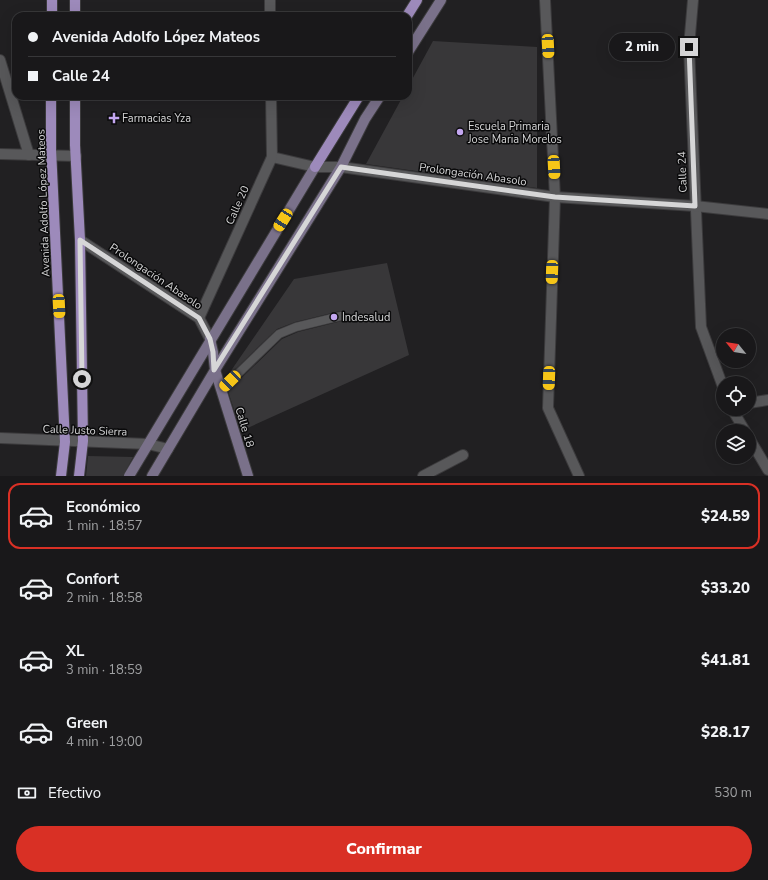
<!DOCTYPE html>
<html lang="es">
<meta charset="utf-8">
<style>
:root{--surface:#19181a;--page:#222123;--text:#f1f3f6;--muted:#9fa0a2;--line:#373739;--accent:#d93025}
body{margin:0;font-family:"Nunito Sans",sans-serif;background:var(--page);color:var(--text);height:100vh;display:flex;flex-direction:column;font-size:15px;white-space:nowrap}
*{box-sizing:border-box;margin:0}
p{font-size:13px;color:var(--muted)}
.icon{flex:none;width:22px;height:22px;fill:none;stroke:currentColor;stroke-width:2;stroke-linecap:round;stroke-linejoin:round}
.map{position:relative;height:476px;overflow:hidden}
.drawer{display:flex;flex-direction:column;background:var(--surface);flex:1}
.drawer>*{flex:none}
.hud{position:absolute;left:12px;top:12px;width:400px;height:88px;border-radius:12px;box-shadow:0 4px 16px #0002,0 0 0 1px var(--line);display:grid;align-content:center;height:88px;padding:0 16px;background:var(--surface)}
.needle{width:26px;rotate:300deg}
.controls{position:absolute;left:716px;top:328px;display:grid;gap:8px}
.controls a{display:grid;place-items:center;width:40px;height:40px;border-radius:50%;background:var(--surface);box-shadow:0 4px 16px #0002,0 0 0 1px var(--line);font-size:20px}
.end{position:absolute;width:18px;height:18px;margin:-9px;border:5px solid #d6d6d7;background:#111;box-shadow:0 0 0 2px #111}
.from{border-radius:50%}
.bubble{position:absolute;height:28px;border-radius:14px;background:var(--surface);box-shadow:0 4px 16px #0002,0 0 0 1px var(--line);font-size:13px;font-weight:800;line-height:28px;text-align:center}
.car{position:absolute;width:12px;height:24px;margin:-12px -6px;border-radius:5px;box-shadow:0 0 3px 1px #0007;background:linear-gradient(#f5c518 24%,#345 0 40%,#f5c518 0 76%,#345 0 86%,#f5c518 0)}
.hud b{display:flex;align-items:center;gap:14px;height:38px;font-size:15px}
.hud b+b{border-top:1px solid var(--line)}
.hud i{width:10px;height:10px;background:var(--text)}
ul{padding:7px 0 0;list-style:none}
li{display:flex;align-items:center;gap:12px;height:66px;margin:0 8px 6px;padding:0 8px;border:2px solid transparent;border-radius:12px}
li div{flex:1}
li b{display:block;font-size:15px}
li em{font-style:normal;font-weight:800}
li.selected{border-color:var(--accent)}
li>.icon{width:36px;height:36px;stroke-width:1.5}
.pay{display:flex;align-items:center;gap:10px;height:44px;padding:0 16px;font-size:15px}
.pay p{margin-inline-start:auto}
.action{display:flex;gap:8px;margin-top:auto;padding:8px 16px}
.action a{flex:1;height:46px;border-radius:24px;background:var(--accent);color:#fff;font-size:16px;font-weight:800;line-height:46px;text-align:center}
.map>svg:first-child{display:block}
</style>
<div class="map">
<svg width="768" height="476" viewBox="0 0 768 476">
<rect width="100%" height="100%" fill="#212022"/>
<!-- building -->
<g fill="#383739">
<polygon points="433,41 537,47 537,188 366,164 403,96 408,96 408,87"/>
<polygon points="387,263 409,355 241,431 228,391 282,339 298,332 342,321 346,318 345,313 340,311 295,322 277,329 226,378 294,279"/>
<polygon points="88,456 133,457 123,476 86,476"/>
</g>
<g fill="none" stroke-linecap="round" stroke-linejoin="round">
<defs>
<polyline id="lane" points="221,390 279,334 296,327 341,316"/>
<g id="street">
<polyline points="270,0 270,16"/>
<polyline points="545,0 555,197 548,408 579,476"/>
<polyline points="693,0 689,47 701,327 723,387"/>
<polyline points="0,60 29,155"/>
<polyline points="0,154 76,156"/>
<polyline points="272,157 315,167 341,167 555,197 695,206 768,214"/>
<polyline points="80,240 199,318 210,339"/>
<polyline points="199,318 272,157 271,96"/>
<polyline points="749,403 768,400"/>
<polyline points="732,409 745,431"/>
<polyline points="0,438 148,444 168,449"/>
<polyline points="749,438 768,470"/>
<polyline points="423,476 463,455"/>
</g>
<g id="secondary">
<polyline points="408,52 441,0"/>
<polyline points="210,339 213,352 215,370 248,476"/>
<polyline points="129,476 315,167"/>
<polyline points="152,476 215,370 341,167 365,119 380,96"/>
</g>
<g id="primary">
<polyline points="52,16 52,0"/>
<polyline points="75,16 75,0"/>
<polyline points="407,16 417,0"/>
<polyline points="51,96 51,149 65,442 61,476"/>
<polyline points="75,96 75,145 80,240 83,441 79,476"/>
<polyline points="315,167 359,96"/>
</g>
</defs>
<!-- lane casing -->
<use href="#lane" stroke="#3c3b3d" stroke-width="10"/>
<!-- street casing -->
<use href="#street" stroke="#3c3b3d" stroke-width="12"/>
<!-- secondary casing -->
<use href="#secondary" stroke="#3c3b3d" stroke-width="12"/>
<!-- primary casing -->
<use href="#primary" stroke="#3c3b3d" stroke-width="12"/>
<!-- lane -->
<use href="#lane" stroke="#58585a" stroke-width="8"/>
<!-- street -->
<use href="#street" stroke="#58585a" stroke-width="10"/>
<!-- secondary -->
<use href="#secondary" stroke="#7a718a" stroke-width="10"/>
<!-- primary -->
<use href="#primary" stroke="#9d8abb" stroke-width="10"/>
</g>
<g fill="none" stroke-linecap="round" stroke-linejoin="round">
<!-- route -->
<polyline stroke="#d6d6d7" stroke-width="5" points="82,379 80,240 199,318 210,339 213,352 214,370 341,167 555,197 695,206 689,47"/>
</g>
<!-- markers -->
<g fill="#c4a7f1" stroke="#0a0a0b" stroke-width="1.5">
<path d="M112 112h4v4h4v4h-4v4h-4v-4h-4v-4h4z"/>
<circle cx="460" cy="132" r="4"/>
<circle cx="334" cy="317" r="4"/>
</g>
<g text-anchor="middle" stroke-width="3" stroke-linejoin="round" paint-order="stroke">
<!-- poi labels -->
<g font-size="11" fill="#d6d6d7" stroke="#0a0a0b" text-anchor="start">
<text x="122" y="122">Farmacias Yza</text>
<text x="468" y="130">Escuela Primaria<tspan x="468" dy="13">Jose Maria Morelos</tspan></text>
<text x="342" y="321">Indesalud</text>
</g>
<!-- street labels -->
<g font-size="11" fill="#d6d6d7" stroke="#0a0a0b">
<text transform="translate(682 172) rotate(-92)" y="4">Calle 24</text>
<text transform="translate(473 174) rotate(8)" y="4">Prolongación Abasolo</text>
<text transform="translate(43 203) rotate(-92)" y="4">Avenida Adolfo López Mateos</text>
<text transform="translate(237 205) rotate(-66)" y="4">Calle 20</text>
<text transform="translate(156 276) rotate(34)" y="4">Prolongación Abasolo</text>
<text transform="translate(245 427) rotate(73)" y="4">Calle 18</text>
<text transform="translate(85 430) rotate(2)" y="4">Calle Justo Sierra</text>
</g>
</g>
</svg>
<div class="controls">
<a><svg class="needle" viewBox="-14 -14 28 28"><path d="M0-13l5 13h-10z" fill="#e53935"/><path d="M0 13l5-13h-10z" fill="#9fa0a2"/></svg></a>
<a><svg class="icon" aria-label="locate" viewBox="0 0 24 24"><circle cx="12" cy="12" r="6"/><path d="M12 2v4M12 18v4M2 12h4M18 12h4"/></svg></a>
<a><svg class="icon" aria-label="layers" viewBox="0 0 24 24"><path d="M12 4l9 5-9 5-9-5zM3 14l9 5 9-5"/></svg></a>
</div>
<i class="end from" style="left:82px;top:379px"></i>
<i class="end" style="left:689px;top:47px"></i>
<div class="bubble" style="left:609px;top:33px;width:66px">2 min</div>
<i class="car" style="left:548px;top:46px;rotate:177deg"></i>
<i class="car" style="left:554px;top:167px;rotate:177deg"></i>
<i class="car" style="left:283px;top:220px;rotate:212deg"></i>
<i class="car" style="left:552px;top:272px;rotate:182deg"></i>
<i class="car" style="left:59px;top:306px;rotate:177deg"></i>
<i class="car" style="left:549px;top:378px;rotate:182deg"></i>
<i class="car" style="left:230px;top:381px;rotate:226deg"></i>
<div class="hud">
<b><i class="from"></i>Avenida Adolfo López Mateos</b>
<b><i></i>Calle 24</b>
</div>
</div>
<section class="drawer">
<ul>
<li class="selected"><svg class="icon" aria-label="car" viewBox="0 0 24 24"><path d="M5 17H2v-5l4-1 3-4h7l3 4 3 1v5h-3M9 17h6M6 11h13"/><circle cx="7" cy="17" r="2"/><circle cx="17" cy="17" r="2"/></svg><div><b>Económico</b><p>1 min · 18:57</p></div><em>$24.59</em></li>
<li><svg class="icon" aria-label="car" viewBox="0 0 24 24"><path d="M5 17H2v-5l4-1 3-4h7l3 4 3 1v5h-3M9 17h6M6 11h13"/><circle cx="7" cy="17" r="2"/><circle cx="17" cy="17" r="2"/></svg><div><b>Confort</b><p>2 min · 18:58</p></div><em>$33.20</em></li>
<li><svg class="icon" aria-label="car" viewBox="0 0 24 24"><path d="M5 17H2v-5l4-1 3-4h7l3 4 3 1v5h-3M9 17h6M6 11h13"/><circle cx="7" cy="17" r="2"/><circle cx="17" cy="17" r="2"/></svg><div><b>XL</b><p>3 min · 18:59</p></div><em>$41.81</em></li>
<li><svg class="icon" aria-label="car" viewBox="0 0 24 24"><path d="M5 17H2v-5l4-1 3-4h7l3 4 3 1v5h-3M9 17h6M6 11h13"/><circle cx="7" cy="17" r="2"/><circle cx="17" cy="17" r="2"/></svg><div><b>Green</b><p>4 min · 19:00</p></div><em>$28.17</em></li>
</ul>
<div class="pay"><svg class="icon" aria-label="cash" viewBox="0 0 24 24"><path d="M3 7h18v10H3z"/><circle cx="12" cy="12" r="2"/></svg>Efectivo<p>530 m</p></div>
<div class="action"><a>Confirmar</a></div>
</section>
